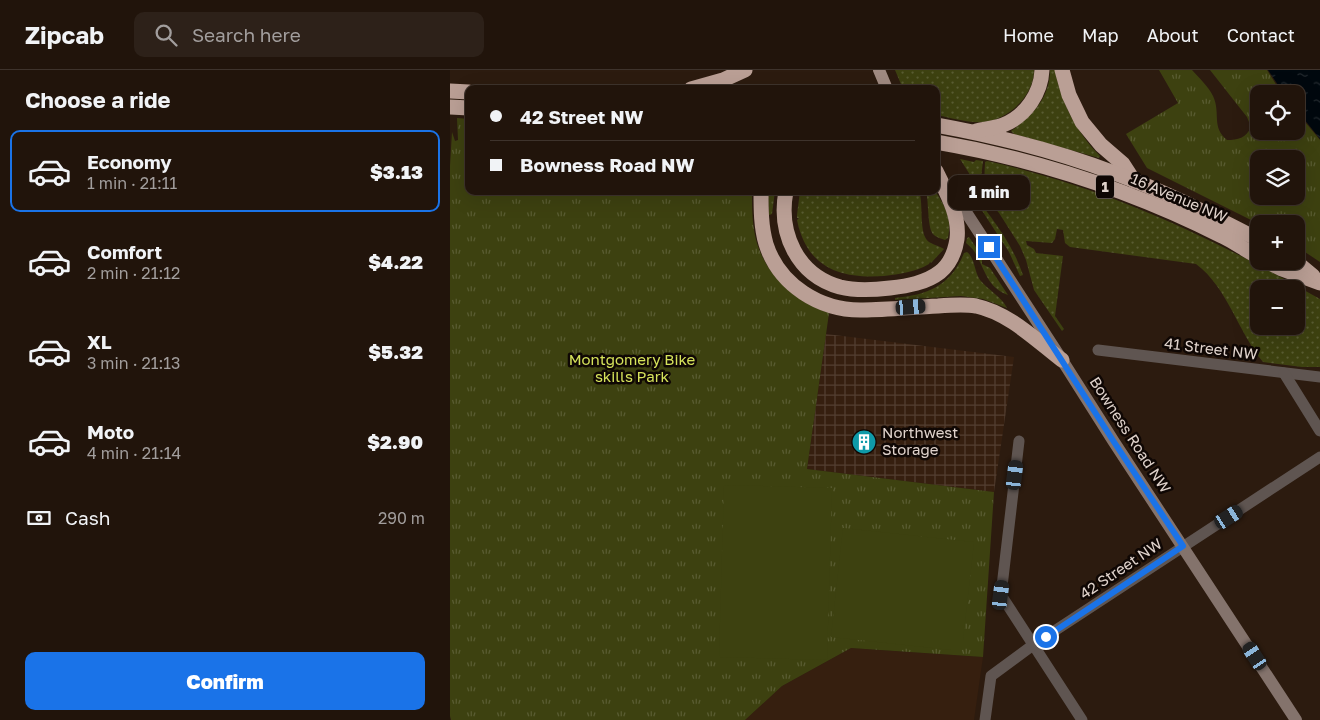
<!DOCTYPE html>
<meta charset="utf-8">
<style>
:root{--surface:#21140b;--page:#2d2119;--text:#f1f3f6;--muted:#a29e9d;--line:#3e332c;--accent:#1a73e8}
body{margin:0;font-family:"Golos Text",sans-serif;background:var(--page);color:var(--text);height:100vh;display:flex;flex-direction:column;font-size:19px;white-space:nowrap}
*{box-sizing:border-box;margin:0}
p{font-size:16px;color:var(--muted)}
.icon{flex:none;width:28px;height:28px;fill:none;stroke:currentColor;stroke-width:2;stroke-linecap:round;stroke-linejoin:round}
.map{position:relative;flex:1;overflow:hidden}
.panel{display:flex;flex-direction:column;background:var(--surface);width:450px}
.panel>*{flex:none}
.banner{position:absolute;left:15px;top:15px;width:475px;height:110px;border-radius:10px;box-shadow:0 5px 20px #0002,0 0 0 1px var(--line);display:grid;align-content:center;height:110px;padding:0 25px;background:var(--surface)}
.buttons{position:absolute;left:800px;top:15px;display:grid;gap:10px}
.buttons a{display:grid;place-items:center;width:55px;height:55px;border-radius:10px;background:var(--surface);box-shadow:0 5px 20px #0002,0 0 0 1px var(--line);font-size:25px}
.end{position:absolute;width:22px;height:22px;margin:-11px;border:6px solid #1a73e8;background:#fff;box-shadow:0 0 0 2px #fff}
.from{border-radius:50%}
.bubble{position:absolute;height:35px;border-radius:10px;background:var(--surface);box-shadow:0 5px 20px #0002,0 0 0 1px var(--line);font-size:16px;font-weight:800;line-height:35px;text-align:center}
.car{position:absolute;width:15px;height:30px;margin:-15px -8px;border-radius:6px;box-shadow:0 0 4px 1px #0007;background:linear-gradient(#222 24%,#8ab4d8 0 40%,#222 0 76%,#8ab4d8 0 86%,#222 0)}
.banner b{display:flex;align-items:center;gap:18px;height:48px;font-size:19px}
.banner b+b{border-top:1px solid var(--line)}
.banner i{width:12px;height:12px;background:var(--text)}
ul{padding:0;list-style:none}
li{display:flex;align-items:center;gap:15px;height:82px;margin:0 10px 8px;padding:0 15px;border:2px solid transparent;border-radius:10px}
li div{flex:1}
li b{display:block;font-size:19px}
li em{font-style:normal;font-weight:800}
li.on{border-color:var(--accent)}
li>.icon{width:45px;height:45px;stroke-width:1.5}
h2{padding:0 25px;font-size:22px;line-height:60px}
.pay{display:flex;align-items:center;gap:12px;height:55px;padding:0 25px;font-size:19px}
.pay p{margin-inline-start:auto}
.primary-button{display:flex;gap:10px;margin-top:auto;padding:10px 25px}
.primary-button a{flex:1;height:58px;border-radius:10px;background:var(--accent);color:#fff;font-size:20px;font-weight:800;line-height:58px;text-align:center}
header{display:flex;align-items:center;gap:30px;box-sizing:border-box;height:70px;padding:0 25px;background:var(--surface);border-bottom:1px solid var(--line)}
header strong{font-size:24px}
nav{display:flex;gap:28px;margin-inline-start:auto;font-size:18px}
.search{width:350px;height:45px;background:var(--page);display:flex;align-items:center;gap:12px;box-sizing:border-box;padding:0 18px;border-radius:10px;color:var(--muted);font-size:19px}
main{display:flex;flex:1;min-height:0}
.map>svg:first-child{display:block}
</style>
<header>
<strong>Zipcab</strong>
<div class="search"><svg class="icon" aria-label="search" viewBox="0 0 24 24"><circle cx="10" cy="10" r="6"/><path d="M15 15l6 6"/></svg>Search here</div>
<nav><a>Home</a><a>Map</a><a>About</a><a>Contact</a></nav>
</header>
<main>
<section class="panel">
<h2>Choose a ride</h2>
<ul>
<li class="on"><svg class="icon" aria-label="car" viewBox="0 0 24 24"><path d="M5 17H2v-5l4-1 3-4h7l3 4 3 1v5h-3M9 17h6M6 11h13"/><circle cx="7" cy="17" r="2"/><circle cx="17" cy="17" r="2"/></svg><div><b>Economy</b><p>1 min · 21:11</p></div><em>$3.13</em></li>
<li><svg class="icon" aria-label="car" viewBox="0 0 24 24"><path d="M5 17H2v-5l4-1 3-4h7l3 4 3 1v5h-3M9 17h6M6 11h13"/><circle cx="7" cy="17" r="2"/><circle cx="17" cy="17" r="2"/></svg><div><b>Comfort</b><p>2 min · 21:12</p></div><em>$4.22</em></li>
<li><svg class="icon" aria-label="car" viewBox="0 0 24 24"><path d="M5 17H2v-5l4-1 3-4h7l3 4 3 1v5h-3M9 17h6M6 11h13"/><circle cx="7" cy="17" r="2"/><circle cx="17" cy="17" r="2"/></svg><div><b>XL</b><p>3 min · 21:13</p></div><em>$5.32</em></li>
<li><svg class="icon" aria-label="car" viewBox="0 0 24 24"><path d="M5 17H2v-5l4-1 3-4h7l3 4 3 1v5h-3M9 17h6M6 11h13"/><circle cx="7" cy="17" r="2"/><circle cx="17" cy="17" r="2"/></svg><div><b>Moto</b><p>4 min · 21:14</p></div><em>$2.90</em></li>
</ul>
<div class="pay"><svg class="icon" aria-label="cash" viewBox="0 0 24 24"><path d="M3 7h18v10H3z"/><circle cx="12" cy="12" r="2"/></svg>Cash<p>290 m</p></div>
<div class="primary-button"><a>Confirm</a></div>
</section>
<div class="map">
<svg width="870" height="650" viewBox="0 0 870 650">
<defs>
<pattern id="industrial-grid" width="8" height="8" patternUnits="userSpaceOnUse" patternTransform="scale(1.25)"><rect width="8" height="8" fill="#361f0f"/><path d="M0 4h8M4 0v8" fill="none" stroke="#533f31"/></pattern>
<pattern id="grass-dots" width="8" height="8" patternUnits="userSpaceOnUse" patternTransform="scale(1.25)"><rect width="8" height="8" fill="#3d4110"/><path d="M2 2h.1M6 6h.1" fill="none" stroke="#595c32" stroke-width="1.8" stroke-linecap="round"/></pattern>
<pattern id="park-tufts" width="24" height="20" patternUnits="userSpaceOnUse" patternTransform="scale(1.25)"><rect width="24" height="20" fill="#3d4110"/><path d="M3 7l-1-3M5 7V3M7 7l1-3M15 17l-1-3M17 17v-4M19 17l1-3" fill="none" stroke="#595c32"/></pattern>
<pattern id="water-ripples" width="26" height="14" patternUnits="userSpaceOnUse" patternTransform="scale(1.25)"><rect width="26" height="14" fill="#00080e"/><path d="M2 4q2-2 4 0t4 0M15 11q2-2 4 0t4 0" fill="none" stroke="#252b30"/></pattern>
</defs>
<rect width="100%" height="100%" fill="#2c1b0f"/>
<!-- built -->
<polygon fill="#361f0f" points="401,578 533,587 524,650 295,650 332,616"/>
<!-- industrial -->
<polygon fill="url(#industrial-grid)" points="376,264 564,287 544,422 357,399"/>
<!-- grass -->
<g fill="url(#grass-dots)" fill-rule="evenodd">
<path d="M445,0H584C584,26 558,50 533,52C517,53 502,48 486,45V19H453Z"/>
<path d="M600,0H605C611,32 627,63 650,86L649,88L564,64L561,61C582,46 600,28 600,0Z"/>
<path d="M510,89L524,92L526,90L533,91L530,117L542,129L544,128L534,115L535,92L537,91C654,117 757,165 861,224L870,229V297H852L813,292C788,262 778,218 746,194L620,177L615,173L613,160L607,159L605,169L602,173L576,171L577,175L584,179L586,183L613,186L605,246L614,259L612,261L584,220L576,190L570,176L549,143L529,119ZM809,219H846V256H809Z"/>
<path d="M514,111C536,142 560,167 573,205L570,206L559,182L514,113Z"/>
<polygon points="318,121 325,121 322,144 319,145"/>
<path d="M350,121H469C474,134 468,164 479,172C484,175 489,176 494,179L481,193L480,192L479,194C466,202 449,204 434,206C392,209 357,199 347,150L349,148H347V145Z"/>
<path d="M476,121H485C496,137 502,149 498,168L495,170C492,169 486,167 484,165C477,160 479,131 476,121Z"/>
<path d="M519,167L532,186V194L540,198L558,225C536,217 535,198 524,181C522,178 519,176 516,173L517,168Z"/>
<path d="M517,182C525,188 524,201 530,210C538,220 552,227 557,238L533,229L511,226L445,230V228C477,225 501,216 514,183Z"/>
</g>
<!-- park -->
<g fill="url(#park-tufts)" fill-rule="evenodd">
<path d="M709,0H742C749,8 758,16 763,26C771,43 761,57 777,70C788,70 796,68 801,57L797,47L760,0H817L832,24H809V61H846V41L870,70V192L846,176V154H809L697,98L676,64L728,33ZM809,89H846V126H809Z"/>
<path d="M7,48L19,49V121H302C302,134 302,148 304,160C310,200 342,231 379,243L357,399L544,422L533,587L401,578L332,616L295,650H1L0,646V96L2,62L5,71L8,70Z"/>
</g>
<!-- pitch -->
<g fill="#3d4110">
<polygon points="274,415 382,418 377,590 269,587"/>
<polygon points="393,458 524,472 513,570 501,580 381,567"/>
</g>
<!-- water -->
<polygon fill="url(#water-ripples)" points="818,0 870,0 870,69 846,39 846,24 834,24"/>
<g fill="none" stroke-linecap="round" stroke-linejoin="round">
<!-- street -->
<g stroke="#5f5551" stroke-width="11">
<polyline points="648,280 870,307"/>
<polyline points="834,303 870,361"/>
<polyline points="569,371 551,525 632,650"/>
<polyline points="535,650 541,606 583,575 870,387"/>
</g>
<!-- secondary -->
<polyline stroke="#84736c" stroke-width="12" points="499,116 612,290 664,372 846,650"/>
<!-- primary -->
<polyline stroke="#a08a81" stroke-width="12" points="429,0 437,19"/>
<!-- highway -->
<g stroke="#ba9f95" stroke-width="15">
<polyline points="612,0 619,25 632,52 651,75 673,94 684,111"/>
<polyline points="241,19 273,10 295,0"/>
<polyline points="0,21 19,22"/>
<polyline points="0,37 19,38"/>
<path d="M486,55C547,66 609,82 667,104C716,122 762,146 809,170"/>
<path d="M526,61C535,59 545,58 553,55C576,46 591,23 592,0"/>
<path d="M486,72C585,89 683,121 772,166C785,172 796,181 809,187"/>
<path d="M311,121C311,139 311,157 316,174C329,215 370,241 413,240C438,240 463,237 488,236C501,235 514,234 526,236C559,243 586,270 612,290"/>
<path d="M336,121C328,163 347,205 390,217C406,221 423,220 440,218C457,216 476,213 490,202C500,194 505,182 507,169C510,145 496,122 486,101"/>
<polyline points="816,191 832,199 870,213"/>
<polyline points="845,191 863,206"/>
</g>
</g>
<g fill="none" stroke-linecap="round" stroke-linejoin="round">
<!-- route -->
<polyline stroke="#1a73e8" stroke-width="6" points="539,177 664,372 733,476 596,567"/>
</g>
<!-- icons -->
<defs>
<symbol id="building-disc" viewBox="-11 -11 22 22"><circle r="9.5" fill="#0f9aa8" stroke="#0f0704"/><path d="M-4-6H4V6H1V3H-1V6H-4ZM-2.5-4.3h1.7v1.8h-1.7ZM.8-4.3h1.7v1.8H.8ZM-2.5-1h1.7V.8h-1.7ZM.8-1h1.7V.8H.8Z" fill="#fff"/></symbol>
</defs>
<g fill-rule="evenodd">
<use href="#building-disc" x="400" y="358" width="28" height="28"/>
</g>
<g text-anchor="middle" stroke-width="5" stroke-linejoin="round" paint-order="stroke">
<!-- shield labels -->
<rect fill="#0f0704" stroke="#a19690" stroke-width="1" x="646" y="105.5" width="18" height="23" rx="4"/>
<g font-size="14" font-weight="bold" fill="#e0d3cc">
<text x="655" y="122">1</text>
</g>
<!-- street labels -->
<g font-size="15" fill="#e0d3cc" stroke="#0f0704">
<text transform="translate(729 128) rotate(23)" y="5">16 Avenue NW</text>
<text transform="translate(761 279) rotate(7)" y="5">41 Street NW</text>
<text transform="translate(680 365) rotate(57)" y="5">Bowness Road NW</text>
<text transform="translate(671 499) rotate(-34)" y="5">42 Street NW</text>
</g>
<!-- park labels -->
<g font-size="15" fill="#d6e35b" stroke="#0f0704">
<text x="182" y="295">Montgomery Bike<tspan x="182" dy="17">skills Park</tspan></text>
</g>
<!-- poi labels -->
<g font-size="15" fill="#e0d3cc" stroke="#0f0704" text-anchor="start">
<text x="432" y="368">Northwest<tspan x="432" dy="17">Storage</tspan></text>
</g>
</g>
</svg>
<div class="buttons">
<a><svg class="icon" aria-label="locate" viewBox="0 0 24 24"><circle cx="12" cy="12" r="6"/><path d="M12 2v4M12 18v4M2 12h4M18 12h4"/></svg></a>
<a><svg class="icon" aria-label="layers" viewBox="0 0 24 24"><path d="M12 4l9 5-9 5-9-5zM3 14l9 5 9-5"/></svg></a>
<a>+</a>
<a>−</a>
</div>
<i class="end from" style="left:596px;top:567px"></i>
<i class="end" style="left:539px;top:177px"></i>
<div class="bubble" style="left:498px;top:105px;width:82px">1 min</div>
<i class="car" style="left:461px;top:237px;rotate:86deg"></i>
<i class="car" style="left:565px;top:405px;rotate:7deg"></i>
<i class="car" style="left:779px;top:447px;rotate:58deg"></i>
<i class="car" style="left:551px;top:525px;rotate:7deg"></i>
<i class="car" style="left:805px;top:586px;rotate:327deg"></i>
<div class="banner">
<b><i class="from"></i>42 Street NW</b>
<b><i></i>Bowness Road NW</b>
</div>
</div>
</main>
